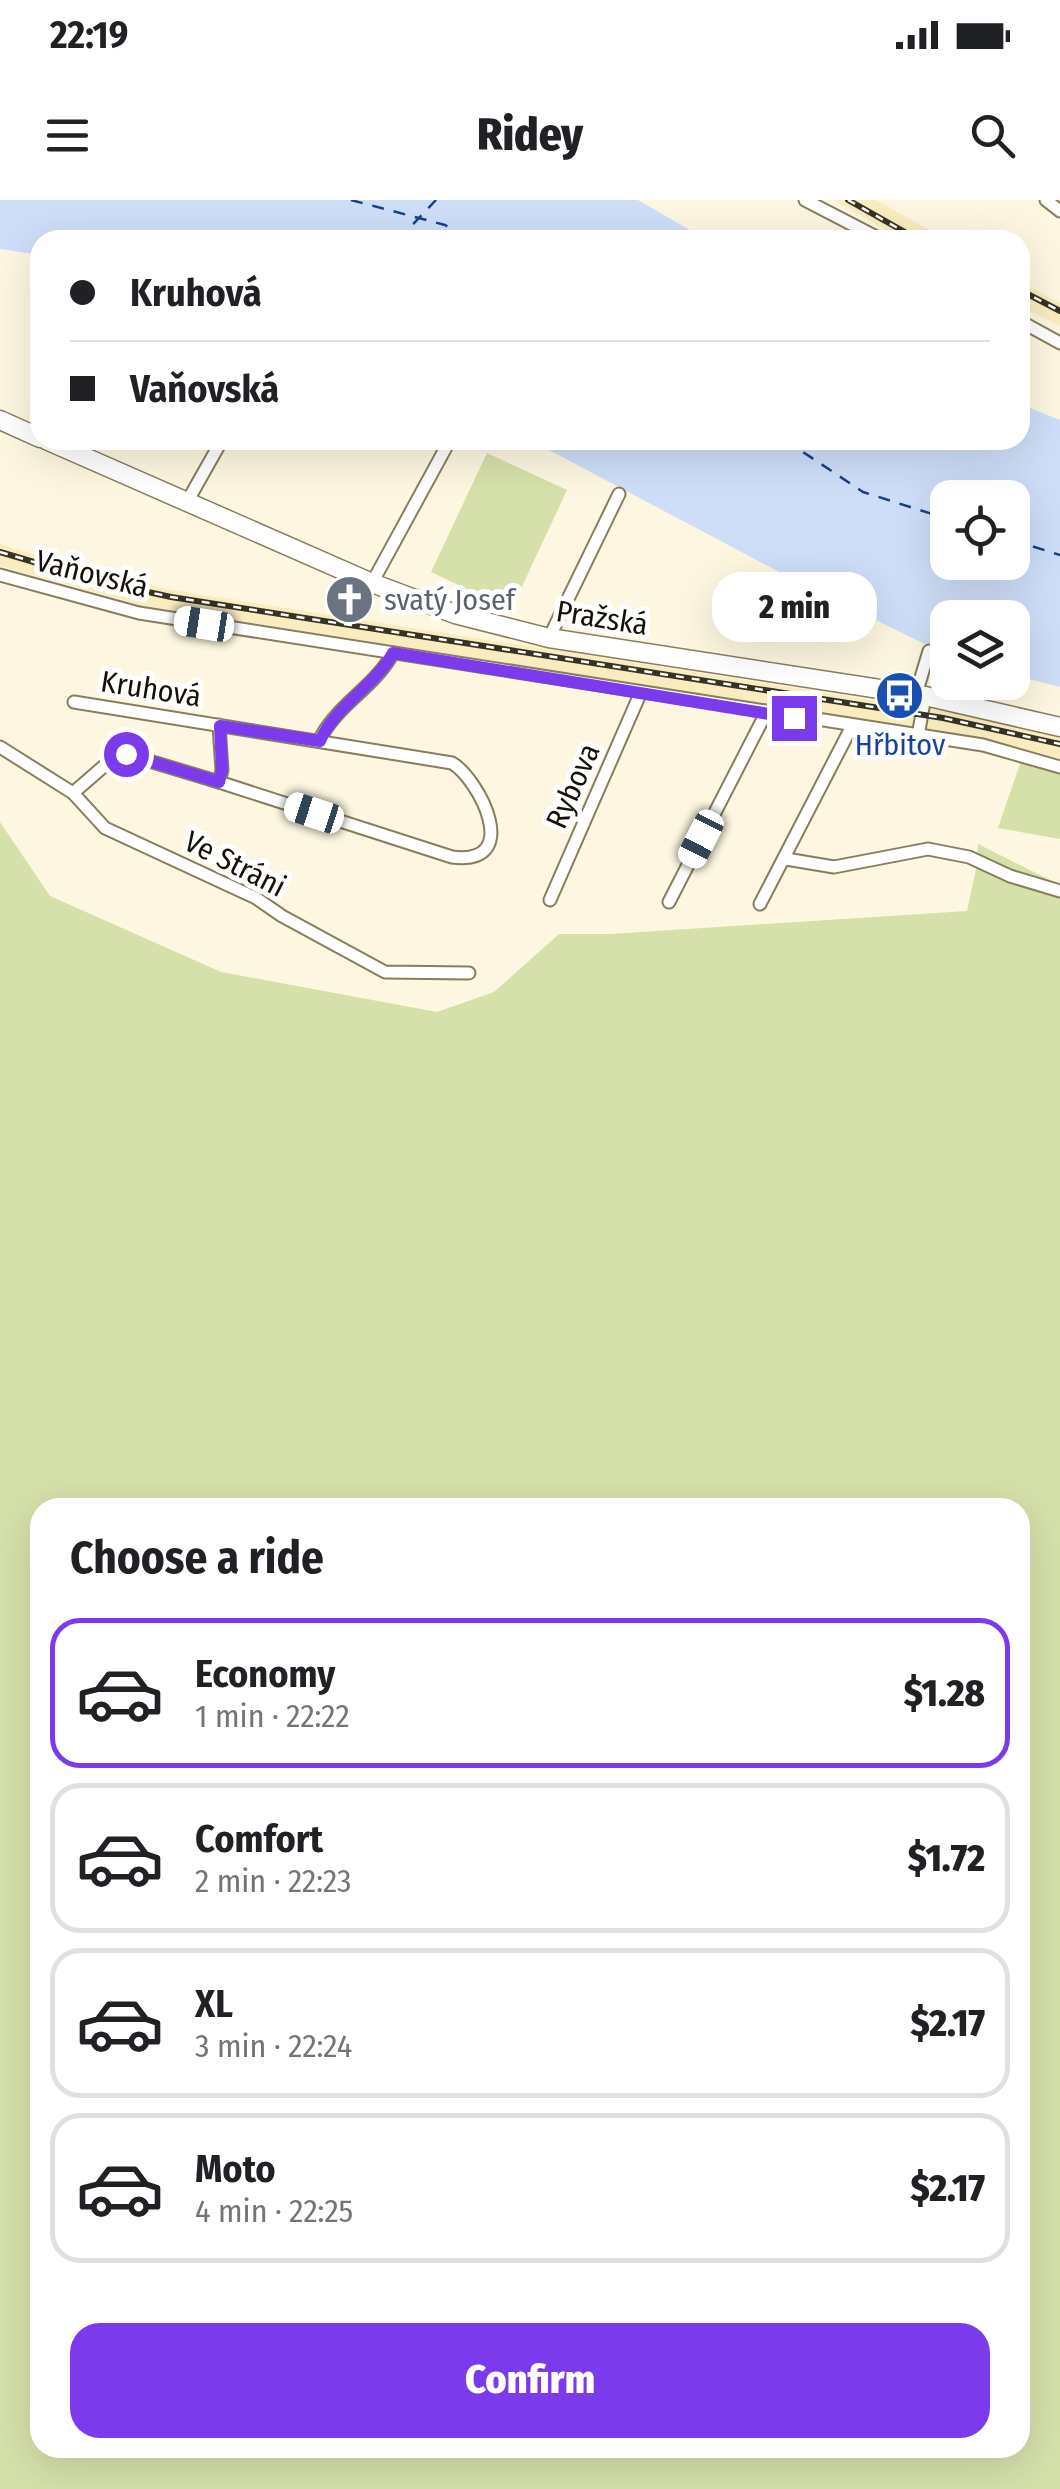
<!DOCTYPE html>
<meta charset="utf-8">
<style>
:root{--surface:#fff;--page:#f2f2f2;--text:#202124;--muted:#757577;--line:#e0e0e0;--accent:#7c3aed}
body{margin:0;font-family:"Fira Sans Condensed",sans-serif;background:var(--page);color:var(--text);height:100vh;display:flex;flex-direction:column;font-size:38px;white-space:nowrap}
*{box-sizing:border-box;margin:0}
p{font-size:32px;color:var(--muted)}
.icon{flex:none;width:55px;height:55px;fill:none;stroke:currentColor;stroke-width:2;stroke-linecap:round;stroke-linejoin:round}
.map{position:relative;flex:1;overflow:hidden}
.panel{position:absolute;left:30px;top:1298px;width:1000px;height:960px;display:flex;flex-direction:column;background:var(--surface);border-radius:30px;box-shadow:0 10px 40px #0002}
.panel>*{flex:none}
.guide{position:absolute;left:30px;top:30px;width:1000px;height:220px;border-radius:30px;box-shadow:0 10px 40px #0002;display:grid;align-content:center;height:220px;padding:0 40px;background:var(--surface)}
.buttons{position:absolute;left:930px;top:280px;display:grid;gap:20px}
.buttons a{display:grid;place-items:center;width:100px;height:100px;border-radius:20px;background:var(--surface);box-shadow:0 10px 40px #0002;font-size:50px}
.end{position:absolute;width:45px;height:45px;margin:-22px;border:12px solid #7c3aed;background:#fff;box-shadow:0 0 0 5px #fff}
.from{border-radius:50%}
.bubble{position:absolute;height:70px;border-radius:30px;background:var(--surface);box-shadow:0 10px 40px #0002;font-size:32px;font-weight:800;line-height:70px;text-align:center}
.car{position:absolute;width:30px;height:60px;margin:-30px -15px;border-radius:12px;box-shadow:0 0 8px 2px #0007;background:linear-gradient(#fff 24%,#345 0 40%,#fff 0 76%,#345 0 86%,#fff 0)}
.guide b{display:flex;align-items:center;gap:35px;height:95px;font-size:38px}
.guide b+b{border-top:2px solid var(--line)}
.guide i{width:25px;height:25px;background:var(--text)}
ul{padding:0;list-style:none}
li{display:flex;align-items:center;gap:30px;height:150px;margin:0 20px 15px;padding:0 20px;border:5px solid var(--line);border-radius:30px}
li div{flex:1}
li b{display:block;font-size:38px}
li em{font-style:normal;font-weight:800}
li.selected{border-color:var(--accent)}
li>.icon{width:90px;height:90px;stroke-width:1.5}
h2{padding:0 40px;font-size:45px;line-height:120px}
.cta{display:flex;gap:20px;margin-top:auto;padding:20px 40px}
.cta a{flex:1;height:115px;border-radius:30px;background:var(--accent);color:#fff;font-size:40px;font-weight:800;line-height:115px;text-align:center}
.status{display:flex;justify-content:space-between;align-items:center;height:70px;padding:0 50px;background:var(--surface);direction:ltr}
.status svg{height:28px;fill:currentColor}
header{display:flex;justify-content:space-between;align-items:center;height:130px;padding:0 40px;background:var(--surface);font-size:45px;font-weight:800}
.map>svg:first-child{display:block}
</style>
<div class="status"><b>22:19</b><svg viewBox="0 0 49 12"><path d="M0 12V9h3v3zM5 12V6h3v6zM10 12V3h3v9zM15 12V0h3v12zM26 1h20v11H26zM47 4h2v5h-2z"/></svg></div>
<header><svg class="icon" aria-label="menu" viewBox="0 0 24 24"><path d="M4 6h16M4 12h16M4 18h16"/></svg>Ridey<svg class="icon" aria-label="search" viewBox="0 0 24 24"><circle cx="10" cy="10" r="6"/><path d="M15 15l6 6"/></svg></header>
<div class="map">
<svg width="1060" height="2289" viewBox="0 0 1060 2289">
<rect width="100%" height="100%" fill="#fdf7e1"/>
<!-- built -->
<g fill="#f9ecbf">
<polygon points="833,0 876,0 947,40 904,40"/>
<polygon points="1020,81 1060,103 1060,126 1020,106"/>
<polygon points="0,344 100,374 172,390 980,517 1060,536 1060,558 941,532 145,406 0,366"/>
</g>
<!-- green -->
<g fill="#d5e0aa" fill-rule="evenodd">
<polygon points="487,253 567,290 511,410 431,372"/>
<polygon points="1022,558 1060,569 1060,639 998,628"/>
<path d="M0,622L50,696L221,772L437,812L494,792L559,734H610L967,711L977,664L978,644L1060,685V2289H0ZM40,1308H1020V2248H40Z"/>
</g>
<!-- water -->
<g fill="#cedef8" fill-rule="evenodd">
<polygon points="0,0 638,0 707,40 40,40 40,55 0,49"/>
<path d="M1020,204L1060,220V487L1013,475L1012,418H948L947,453L933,448L800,383L530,240H1020ZM948,298H1012V362H948Z"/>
</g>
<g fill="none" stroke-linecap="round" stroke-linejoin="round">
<!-- ferry -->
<g stroke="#174188" stroke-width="2.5" stroke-dasharray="12 10" stroke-linecap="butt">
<polyline points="351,0 445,25 470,40"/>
<polyline points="398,40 436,0"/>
<polyline points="785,240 863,292 948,319"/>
<polyline points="1012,340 1060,355"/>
</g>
<defs>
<g id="minor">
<polyline points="805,0 882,40"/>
<polyline points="1046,0 1060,11"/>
<polyline points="1020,121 1060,143"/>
<polyline points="187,302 222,240"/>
<polyline points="0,375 139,413 983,545 1060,567"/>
<polyline points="372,383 450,240"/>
<polyline points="549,438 619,294"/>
<polyline points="916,494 929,451"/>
<path d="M74,502L452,563C479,579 524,666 452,657L219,582L222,570L219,525"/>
<polyline points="918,536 925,496"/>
<path d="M319,541C335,506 375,487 393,453"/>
<polyline points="0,547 73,593 105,628 256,698 282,716 385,772 469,773"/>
<polyline points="73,593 112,559 126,554 219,582"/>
<polyline points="786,659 834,667 928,649 969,657 1010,676 1060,691"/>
<polyline points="550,700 641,492"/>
<polyline points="669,702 766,513"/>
<polyline points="760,704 852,526"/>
</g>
<g id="primary">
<polyline points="0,220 40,238"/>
<polyline points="46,240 372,383 455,414 549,438 925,496 1060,527"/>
</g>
</defs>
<!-- minor casing -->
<use href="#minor" stroke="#887e5d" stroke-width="15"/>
<!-- primary casing -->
<use href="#primary" stroke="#887e5d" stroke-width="21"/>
<!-- minor -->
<use href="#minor" stroke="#fff" stroke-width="11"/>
<!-- primary -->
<use href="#primary" stroke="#fff" stroke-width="18"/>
<defs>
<g id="rail">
<polyline points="848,0 919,40"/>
<polyline points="1020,90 1060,111"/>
<polyline points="0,352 98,381 171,397 943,518 1060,544"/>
</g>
</defs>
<!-- rail casing -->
<use href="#rail" stroke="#363224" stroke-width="6"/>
<!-- rail -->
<use href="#rail" stroke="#fff" stroke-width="2.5" stroke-dasharray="8" stroke-linecap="butt"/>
</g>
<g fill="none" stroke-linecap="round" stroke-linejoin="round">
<!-- route -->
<path stroke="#7c3aed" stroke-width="12" d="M126,554L219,582L222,570L220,526L320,541C335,506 374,487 393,453L794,518"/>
</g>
<!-- icons -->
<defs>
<symbol id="church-disc" viewBox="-11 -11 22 22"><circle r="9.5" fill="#6b7280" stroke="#fff"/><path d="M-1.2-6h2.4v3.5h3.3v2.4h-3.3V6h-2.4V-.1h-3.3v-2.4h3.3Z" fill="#fff"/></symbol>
<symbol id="bus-disc" viewBox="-11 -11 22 22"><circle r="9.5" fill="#1a4fb4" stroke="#fff"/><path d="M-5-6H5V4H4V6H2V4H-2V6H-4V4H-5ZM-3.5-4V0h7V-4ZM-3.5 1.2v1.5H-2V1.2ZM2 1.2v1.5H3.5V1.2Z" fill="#fff"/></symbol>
</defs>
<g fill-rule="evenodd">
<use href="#church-disc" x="322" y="372" width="55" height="55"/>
<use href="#bus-disc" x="872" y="468" width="55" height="55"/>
</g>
<g text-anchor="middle" stroke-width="10" stroke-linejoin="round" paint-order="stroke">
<!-- street labels -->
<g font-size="30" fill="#151105" stroke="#fff">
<text transform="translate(92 374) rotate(14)" y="10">Vaňovská</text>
<text transform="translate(602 418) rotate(9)" y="10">Pražská</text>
<text transform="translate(151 489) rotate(9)" y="10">Kruhová</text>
<text transform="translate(573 586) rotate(-66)" y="10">Rybova</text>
<text transform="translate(235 664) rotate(27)" y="10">Ve Stráni</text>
</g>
<!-- worship labels -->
<g font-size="30" fill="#5b616d" stroke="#fff" text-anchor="start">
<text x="384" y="410">svatý Josef</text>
</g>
<!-- transit labels -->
<g font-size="30" fill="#164399" stroke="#fff">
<text x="900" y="555">Hřbitov</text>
</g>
</g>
</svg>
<div class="buttons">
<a><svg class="icon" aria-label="locate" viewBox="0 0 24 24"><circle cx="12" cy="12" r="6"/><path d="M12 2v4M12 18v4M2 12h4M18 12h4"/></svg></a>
<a><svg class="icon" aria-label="layers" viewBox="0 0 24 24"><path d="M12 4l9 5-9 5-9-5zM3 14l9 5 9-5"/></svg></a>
</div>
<i class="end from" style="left:126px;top:554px"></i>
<i class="end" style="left:794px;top:518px"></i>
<div class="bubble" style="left:712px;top:372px;width:165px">2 min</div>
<i class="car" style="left:204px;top:424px;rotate:279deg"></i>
<i class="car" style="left:314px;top:613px;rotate:288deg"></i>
<i class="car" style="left:701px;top:639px;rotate:207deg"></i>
<div class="guide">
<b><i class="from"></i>Kruhová</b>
<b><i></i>Vaňovská</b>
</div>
<section class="panel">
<h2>Choose a ride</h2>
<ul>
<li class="selected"><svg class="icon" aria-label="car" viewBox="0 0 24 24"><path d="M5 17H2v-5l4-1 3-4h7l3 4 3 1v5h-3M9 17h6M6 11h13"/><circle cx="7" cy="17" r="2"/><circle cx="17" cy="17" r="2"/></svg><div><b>Economy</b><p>1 min · 22:22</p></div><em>$1.28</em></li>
<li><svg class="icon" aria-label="car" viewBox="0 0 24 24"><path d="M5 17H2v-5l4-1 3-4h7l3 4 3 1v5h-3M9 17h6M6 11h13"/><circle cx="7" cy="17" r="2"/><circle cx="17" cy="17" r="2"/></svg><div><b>Comfort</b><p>2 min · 22:23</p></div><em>$1.72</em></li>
<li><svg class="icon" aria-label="car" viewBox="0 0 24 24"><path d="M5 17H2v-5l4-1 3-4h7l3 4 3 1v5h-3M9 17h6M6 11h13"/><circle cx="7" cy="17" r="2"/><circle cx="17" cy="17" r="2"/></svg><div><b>XL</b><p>3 min · 22:24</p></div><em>$2.17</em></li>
<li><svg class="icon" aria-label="car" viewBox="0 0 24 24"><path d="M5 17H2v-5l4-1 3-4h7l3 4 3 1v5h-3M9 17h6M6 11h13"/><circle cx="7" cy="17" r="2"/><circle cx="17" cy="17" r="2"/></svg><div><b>Moto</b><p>4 min · 22:25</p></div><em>$2.17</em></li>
</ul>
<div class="cta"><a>Confirm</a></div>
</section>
</div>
